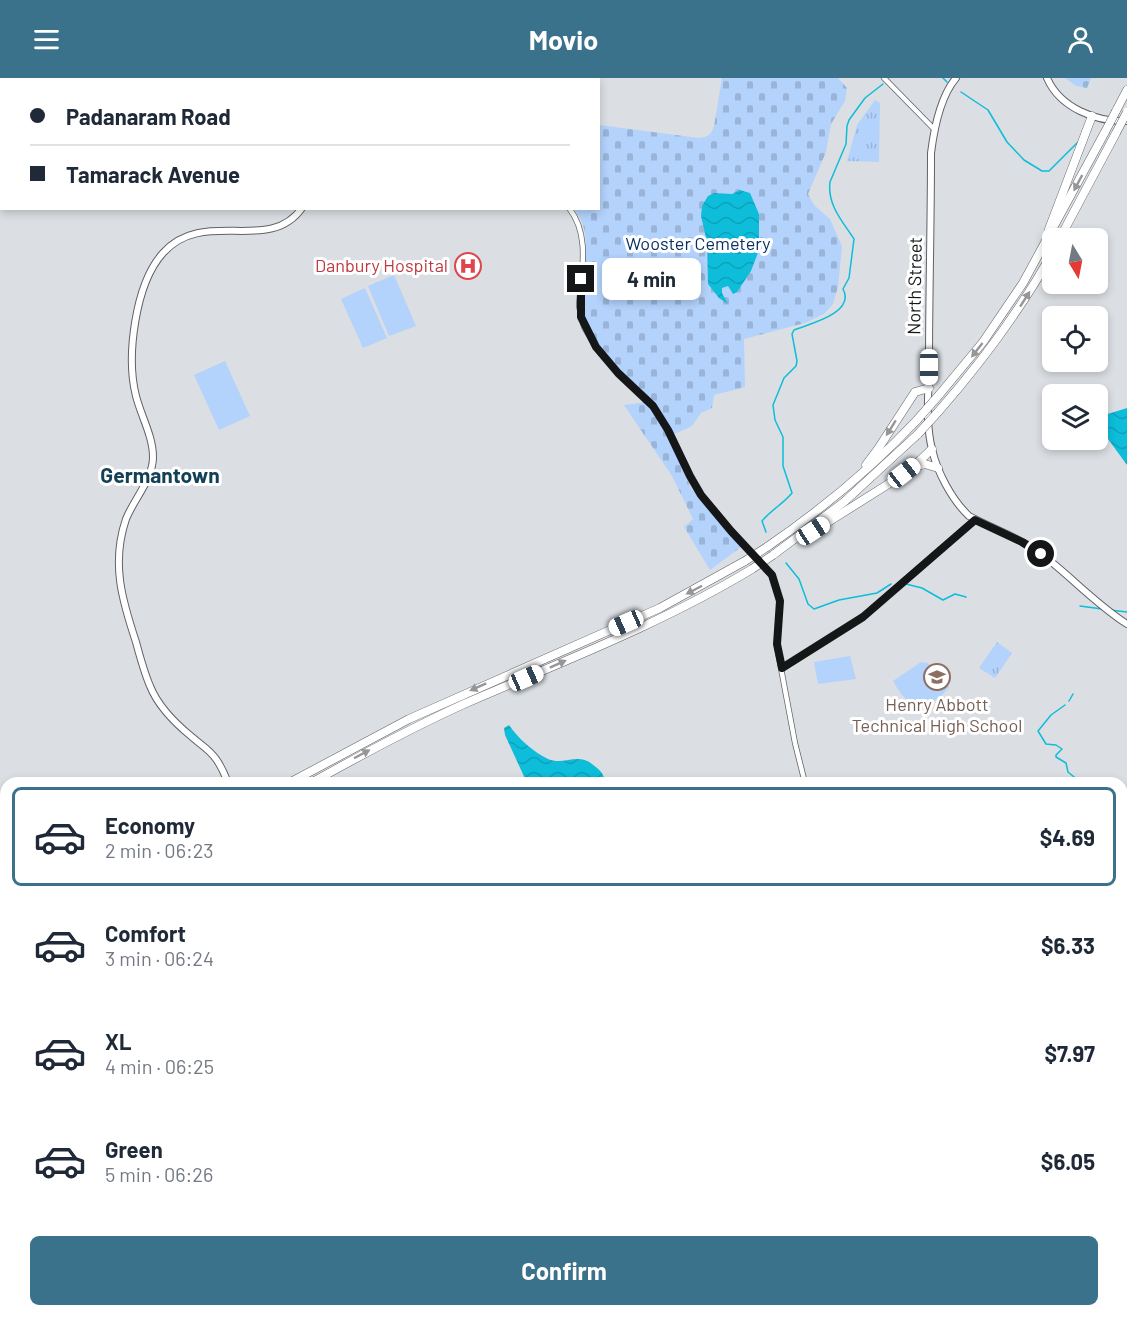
<!DOCTYPE html>
<meta charset="utf-8">
<style>
:root{--surface:#fff;--page:#f2f2f3;--text:#1f2937;--muted:#747a83;--line:#e0e1e3;--accent:#3a728c}
body{margin:0;font-family:Barlow,sans-serif;background:var(--page);color:var(--text);height:100vh;display:flex;flex-direction:column;font-size:22px;white-space:nowrap}
*{box-sizing:border-box;margin:0}
p{font-size:20px;color:var(--muted)}
.icon{flex:none;width:33px;height:33px;fill:none;stroke:currentColor;stroke-width:2;stroke-linecap:round;stroke-linejoin:round}
.map{position:relative;flex:1;overflow:hidden}
.side{position:absolute;left:0px;top:699px;width:1128px;height:540px;display:flex;flex-direction:column;background:var(--surface);border-radius:18px 18px 0 0;box-shadow:0 3px 9px #0003}
.side>*{flex:none}
.banner{position:absolute;left:0px;top:0px;width:600px;height:132px;box-shadow:0 3px 9px #0003;display:grid;align-content:center;height:132px;padding:0 30px;background:var(--surface)}
.needle{width:39px;rotate:170deg}
.fabs{position:absolute;left:1042px;top:150px;display:grid;gap:12px}
.fabs a{display:grid;place-items:center;width:66px;height:66px;border-radius:9px;background:var(--surface);box-shadow:0 3px 9px #0003;font-size:30px}
.end{position:absolute;width:27px;height:27px;margin:-14px;border:8px solid #151618;background:#fff;box-shadow:0 0 0 3px #fff}
.from{border-radius:50%}
.bubble{position:absolute;height:42px;border-radius:9px;background:var(--surface);box-shadow:0 3px 9px #0003;font-size:20px;font-weight:700;line-height:42px;text-align:center}
.car{position:absolute;width:18px;height:36px;margin:-18px -9px;border-radius:8px;box-shadow:0 0 4px 2px #0007;background:linear-gradient(#fff 24%,#345 0 40%,#fff 0 76%,#345 0 86%,#fff 0)}
.banner b{display:flex;align-items:center;gap:21px;height:57px;font-size:22px}
.banner b+b{border-top:2px solid var(--line)}
.banner i{width:15px;height:15px;background:var(--text)}
ul{padding:10px 0 0;list-style:none}
li{display:flex;align-items:center;gap:18px;height:99px;margin:0 12px 9px;padding:0 18px;border:3px solid transparent;border-radius:9px}
li div{flex:1}
li b{display:block;font-size:22px}
li em{font-style:normal;font-weight:700}
li.selected{border-color:var(--accent)}
li>.icon{width:54px;height:54px;stroke-width:1.5}
.button{display:flex;gap:12px;margin-top:auto;padding:12px 30px}
.button a{flex:1;height:69px;border-radius:9px;background:var(--accent);color:#fff;font-size:24px;font-weight:700;line-height:69px;text-align:center}
header{display:flex;justify-content:space-between;align-items:center;height:78px;padding:0 30px;background:var(--accent);color:#fff;font-size:27px;font-weight:700}
.map>svg:first-child{display:block}
</style>
<header><svg class="icon" aria-label="menu" viewBox="0 0 24 24"><path d="M4 6h16M4 12h16M4 18h16"/></svg>Movio<svg class="icon" aria-label="person" viewBox="0 0 24 24"><circle cx="12" cy="8" r="4"/><path d="M4 21q1-7 8-7t8 7"/></svg></header>
<div class="map">
<svg width="1127" height="1239" viewBox="0 0 1127 1239">
<defs>
<pattern id="cemetery-stones" width="16" height="16" patternUnits="userSpaceOnUse" patternTransform="scale(1.5)"><rect width="16" height="16" fill="#b3d2fc"/><path d="M2 7V4a2 2 0 0 1 4 0v3zM10 15v-3a2 2 0 0 1 4 0v3z" fill="#99b4d7"/></pattern>
<pattern id="park-tufts" width="24" height="20" patternUnits="userSpaceOnUse" patternTransform="scale(1.5)"><rect width="24" height="20" fill="#b3d2fc"/><path d="M3 7l-1-3M5 7V3M7 7l1-3M15 17l-1-3M17 17v-4M19 17l1-3" fill="none" stroke="#99b4d7"/></pattern>
<pattern id="water-waves" width="16" height="10" patternUnits="userSpaceOnUse" patternTransform="scale(1.5)"><rect width="16" height="10" fill="#0dbdda"/><path d="M0 5q4-4 8 0t8 0" fill="none" stroke="#0ca2ba"/></pattern>
</defs>
<rect width="100%" height="100%" fill="#dbdfe3"/>
<!-- grass -->
<g fill="#b3d2fc">
<polygon points="394,197 416,248 389,258 368,208"/>
<polygon points="365,210 387,260 363,270 341,221"/>
<polygon points="225,283 250,338 219,352 194,297"/>
<polygon points="850,578 856,601 818,606 814,584"/>
<path d="M921,584L928,585L949,609C938,624 919,635 904,619C900,615 896,608 893,603Z"/>
</g>
<!-- cemetery -->
<g fill="url(#cemetery-stones)">
<path d="M722,0H838L847,10L845,23L831,46L826,74L808,116L814,127L830,141L842,168L838,209L833,226L824,236L805,245L744,261L745,309L714,317L712,330L701,335L692,348L668,359L691,410L741,469L710,492L684,449L693,441L672,398L624,327L641,325L649,320C626,299 595,274 585,243C573,206 601,164 574,131L598,130L599,47L699,60C708,59 711,57 714,48Z"/>
<polygon points="1065,0 1091,0 1087,10 1076,8"/>
</g>
<!-- park -->
<g fill="url(#park-tufts)">
<polygon points="875,22 880,25 879,84 847,83 857,47"/>
<polygon points="997,564 1012,575 995,600 979,590"/>
<polygon points="843,1233 877,1233 870,1239 843,1239"/>
</g>
<!-- water -->
<g fill="url(#water-waves)">
<polygon points="740,112 750,115 759,136 759,172 751,193 737,214 733,216 728,208 722,210 722,215 728,226 719,220 708,206 707,164 701,138 702,128 708,118 714,115 732,116"/>
<polygon points="1127,330 1127,387 1100,350 1098,339"/>
<path d="M509,647C518,660 533,674 548,681C564,688 577,674 592,686C598,691 602,693 604,700L621,705H527L505,657L504,650Z"/>
<polygon points="1127,1157 1127,1239 870,1239 877,1233 1122,1233 1122,1158"/>
</g>
<g fill="none" stroke-linecap="round" stroke-linejoin="round">
<!-- stream -->
<g stroke="#0dbdda" stroke-width="1.5">
<polyline points="943,0 947,4"/>
<polyline points="961,14 988,32 1007,64 1024,82 1042,93 1049,93 1078,64"/>
<path d="M766,454L762,443C771,432 783,426 792,415L783,388V359L775,342L773,327L784,300L796,288L797,283L792,256L794,252C809,246 856,235 843,211L849,200L854,161C843,144 827,127 830,104L846,66L847,48L849,42L865,20L883,6"/>
<polyline points="786,485 799,501 808,526 814,531 839,522 877,515 891,506"/>
<polyline points="906,506 922,510 943,522 955,516 966,519"/>
<polyline points="1080,528 1102,531"/>
<polyline points="1110,532 1127,534"/>
<polyline points="1069,623 1073,616"/>
<polyline points="1065,627 1051,637 1038,653 1046,666 1056,667 1062,671 1056,677 1056,679 1066,685 1068,694 1079,703 1087,705"/>
<polyline points="0,1060 6,1059"/>
<polyline points="233,1233 236,1235 246,1233"/>
<polyline points="247,1233 252,1239"/>
</g>
<defs>
<g id="minor">
<polyline points="260,0 261,2"/>
<polyline points="516,0 517,2"/>
<polyline points="884,0 935,52"/>
<path d="M569,130C591,158 581,195 579,228L584,249L596,269L618,295L653,328L668,352L690,398L701,417L742,465L772,497L780,523L777,569L795,665L805,705"/>
<polyline points="782,590 863,539 975,442"/>
<polyline points="1122,1019 1127,1019"/>
<polyline points="431,1239 434,1233"/>
<polyline points="840,1239 840,1233"/>
</g>
<g id="major">
<path d="M956,0C940,19 934,51 931,75C931,145 929,215 929,285C929,312 925,344 932,371C937,394 952,422 969,438C991,450 1015,458 1036,472C1068,495 1094,525 1127,546"/>
<path d="M1047,0C1060,30 1096,44 1127,43"/>
<polyline points="429,2 432,0"/>
<path d="M228,705C225,697 221,688 216,681C210,672 200,666 192,659C176,646 158,628 150,608C144,594 140,579 136,564C122,522 111,485 126,441C134,421 153,401 153,379C153,358 141,338 136,318C126,279 135,206 163,175C204,129 269,177 302,130"/>
<polyline points="122,1239 125,1233"/>
</g>
<g id="highway">
<polyline points="1116,33 1127,12"/>
<polyline points="1049,151 1092,38"/>
<polyline points="1060,160 1116,55"/>
<polyline points="939,317 983,264 1023,205 1105,54"/>
<path d="M938,334C982,284 1021,231 1053,174"/>
<polyline points="866,387 878,371 915,314 929,310"/>
<polyline points="915,387 932,371"/>
<polyline points="817,451 917,388 925,386 938,390"/>
<path d="M767,469C821,432 872,390 917,342"/>
<polyline points="773,477 844,424 918,356"/>
<polyline points="289,705 409,641 660,530 745,483"/>
<path d="M311,705C361,677 411,650 464,626C561,584 661,546 752,491"/>
<polyline points="0,869 6,865"/>
<polyline points="0,881 6,878"/>
</g>
</defs>
<!-- minor casing -->
<use href="#minor" stroke="#5f6266" stroke-width="6"/>
<!-- major casing -->
<use href="#major" stroke="#5f6266" stroke-width="8"/>
<!-- highway casing -->
<use href="#highway" stroke="#5f6266" stroke-width="9"/>
<!-- minor -->
<use href="#minor" stroke="#fff" stroke-width="4.5"/>
<!-- major -->
<use href="#major" stroke="#fff" stroke-width="6"/>
<!-- highway -->
<use href="#highway" stroke="#fff" stroke-width="8"/>
<defs>
<g id="highway-bridge">
<polyline points="1105,54 1116,33"/>
<polyline points="1116,55 1127,34"/>
<polyline points="917,342 939,317"/>
<polyline points="918,356 938,334"/>
<polyline points="745,483 767,469"/>
<polyline points="752,491 773,477"/>
</g>
</defs>
<!-- highway-bridge casing -->
<use href="#highway-bridge" stroke="#5f6266" stroke-width="9" stroke-linecap="butt"/>
<!-- highway-bridge -->
<use href="#highway-bridge" stroke="#fff" stroke-width="8"/>
</g>
<!-- one-way arrows -->
<defs><path id="oneway-solid" d="M-6-.8H1V-3.2L6.5 0L1 3.2V.8H-6Z" transform="scale(1.5)"/></defs>
<g fill="#969697">
<use href="#oneway-solid" transform="translate(1078 105) rotate(118)"/>
<use href="#oneway-solid" transform="translate(1025 221) rotate(-57)"/>
<use href="#oneway-solid" transform="translate(977 272) rotate(128)"/>
<use href="#oneway-solid" transform="translate(891 350) rotate(122)"/>
<use href="#oneway-solid" transform="translate(694 512) rotate(152)"/>
<use href="#oneway-solid" transform="translate(558 586) rotate(-24)"/>
<use href="#oneway-solid" transform="translate(478 609) rotate(156)"/>
<use href="#oneway-solid" transform="translate(362 676) rotate(-28)"/>
</g>
<g fill="none" stroke-linecap="round" stroke-linejoin="round">
<!-- route -->
<polyline stroke="#151618" stroke-width="8" points="581,201 581,239 596,269 618,295 653,328 668,352 690,398 701,417 731,453 772,497 780,523 777,566 782,590 863,539 975,442 1022,464 1041,476"/>
</g>
<!-- icons -->
<defs>
<symbol id="hospital-ring" viewBox="-11 -11 22 22"><circle r="9.5" fill="#fff" stroke="#e0444e" stroke-width="1.5"/><path d="M-5-5h3v3.5h4V-5h3V5h-3V1.5h-4V5h-3Z" fill="#e0444e"/></symbol>
<symbol id="school-ring" viewBox="-11 -11 22 22"><circle r="9.5" fill="#fff" stroke="#8d6e63" stroke-width="1.5"/><path d="M0-5L7-2L0 1L-7-2ZM-4 1L0 2.5L4 1V4Q0 6-4 4Z" fill="#8d6e63"/></symbol>
</defs>
<g fill-rule="evenodd">
<use href="#hospital-ring" x="453" y="173" width="30" height="30"/>
<use href="#school-ring" x="922" y="584" width="30" height="30"/>
</g>
<g text-anchor="middle" stroke-width="6" stroke-linejoin="round" paint-order="stroke">
<!-- park labels -->
<g font-size="18" fill="#083060" stroke="#fff">
<text x="698" y="172">Wooster Cemetery</text>
</g>
<!-- health labels -->
<g font-size="18" fill="#be3a42" stroke="#fff" text-anchor="end">
<text x="448" y="194">Danbury Hospital</text>
</g>
<!-- street labels -->
<g font-size="18" fill="#151618" stroke="#fff">
<text transform="translate(915 208) rotate(-89)" y="6">North Street</text>
</g>
<!-- education labels -->
<g font-size="18" fill="#785e54" stroke="#fff">
<text x="937" y="633">Henry Abbott<tspan x="937" dy="21">Technical High School</tspan></text>
</g>
<!-- quarter labels -->
<g font-size="21" font-weight="bold" fill="#134156" stroke="#fff">
<text x="160" y="405">Germantown</text>
</g>
</g>
</svg>
<div class="fabs">
<a><svg class="needle" viewBox="-14 -14 28 28"><path d="M0-13l5 13h-10z" fill="#e53935"/><path d="M0 13l5-13h-10z" fill="#747a83"/></svg></a>
<a><svg class="icon" aria-label="locate" viewBox="0 0 24 24"><circle cx="12" cy="12" r="6"/><path d="M12 2v4M12 18v4M2 12h4M18 12h4"/></svg></a>
<a><svg class="icon" aria-label="layers" viewBox="0 0 24 24"><path d="M12 4l9 5-9 5-9-5zM3 14l9 5 9-5"/></svg></a>
</div>
<i class="end from" style="left:1041px;top:476px"></i>
<i class="end" style="left:581px;top:201px"></i>
<div class="bubble" style="left:602px;top:180px;width:99px">4 min</div>
<i class="car" style="left:929px;top:289px;rotate:180deg"></i>
<i class="car" style="left:904px;top:395px;rotate:52deg"></i>
<i class="car" style="left:813px;top:453px;rotate:57deg"></i>
<i class="car" style="left:626px;top:545px;rotate:246deg"></i>
<i class="car" style="left:526px;top:600px;rotate:66deg"></i>
<div class="banner">
<b><i class="from"></i>Padanaram Road</b>
<b><i></i>Tamarack Avenue</b>
</div>
<section class="side">
<ul>
<li class="selected"><svg class="icon" aria-label="car" viewBox="0 0 24 24"><path d="M5 17H2v-5l4-1 3-4h7l3 4 3 1v5h-3M9 17h6M6 11h13"/><circle cx="7" cy="17" r="2"/><circle cx="17" cy="17" r="2"/></svg><div><b>Economy</b><p>2 min · 06:23</p></div><em>$4.69</em></li>
<li><svg class="icon" aria-label="car" viewBox="0 0 24 24"><path d="M5 17H2v-5l4-1 3-4h7l3 4 3 1v5h-3M9 17h6M6 11h13"/><circle cx="7" cy="17" r="2"/><circle cx="17" cy="17" r="2"/></svg><div><b>Comfort</b><p>3 min · 06:24</p></div><em>$6.33</em></li>
<li><svg class="icon" aria-label="car" viewBox="0 0 24 24"><path d="M5 17H2v-5l4-1 3-4h7l3 4 3 1v5h-3M9 17h6M6 11h13"/><circle cx="7" cy="17" r="2"/><circle cx="17" cy="17" r="2"/></svg><div><b>XL</b><p>4 min · 06:25</p></div><em>$7.97</em></li>
<li><svg class="icon" aria-label="car" viewBox="0 0 24 24"><path d="M5 17H2v-5l4-1 3-4h7l3 4 3 1v5h-3M9 17h6M6 11h13"/><circle cx="7" cy="17" r="2"/><circle cx="17" cy="17" r="2"/></svg><div><b>Green</b><p>5 min · 06:26</p></div><em>$6.05</em></li>
</ul>
<div class="button"><a>Confirm</a></div>
</section>
</div>
